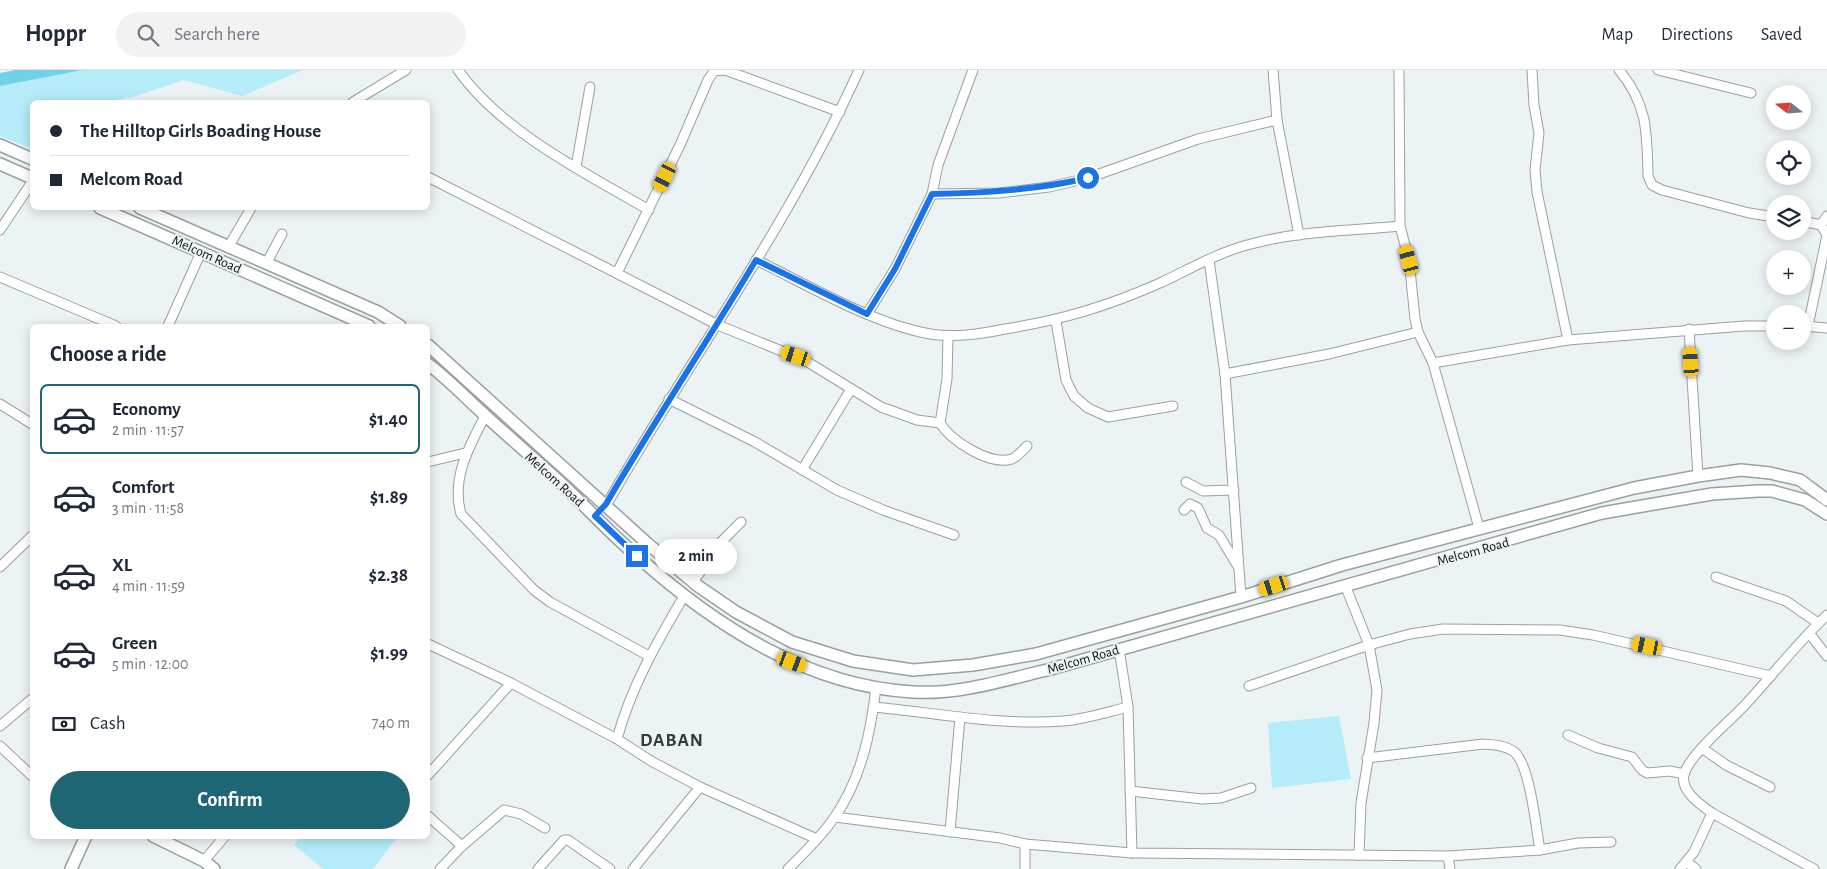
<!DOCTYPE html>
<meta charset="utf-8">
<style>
:root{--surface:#fff;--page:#f2f2f3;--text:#1f2937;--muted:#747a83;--line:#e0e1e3;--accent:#1e6674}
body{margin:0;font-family:"Alegreya Sans",sans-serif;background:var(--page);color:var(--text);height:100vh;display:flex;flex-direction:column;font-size:19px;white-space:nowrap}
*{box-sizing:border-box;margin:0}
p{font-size:16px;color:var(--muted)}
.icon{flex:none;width:28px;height:28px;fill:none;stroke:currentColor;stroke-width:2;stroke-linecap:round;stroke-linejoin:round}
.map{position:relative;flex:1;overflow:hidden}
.details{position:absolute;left:30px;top:254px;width:400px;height:515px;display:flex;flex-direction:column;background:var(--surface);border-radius:8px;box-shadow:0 2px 12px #0003}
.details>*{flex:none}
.banner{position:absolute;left:30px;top:30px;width:400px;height:110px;border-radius:8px;box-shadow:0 2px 12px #0003;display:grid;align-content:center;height:110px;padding:0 20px;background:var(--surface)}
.needle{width:32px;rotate:287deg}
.tools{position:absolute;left:1766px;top:15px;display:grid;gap:10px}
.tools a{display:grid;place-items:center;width:45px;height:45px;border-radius:50%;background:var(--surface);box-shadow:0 2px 12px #0003;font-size:25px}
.end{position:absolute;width:22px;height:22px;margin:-11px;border:6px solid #1a73e8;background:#fff;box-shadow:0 0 0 2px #fff}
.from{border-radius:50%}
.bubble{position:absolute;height:35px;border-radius:18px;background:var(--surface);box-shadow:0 2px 12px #0003;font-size:16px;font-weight:600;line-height:35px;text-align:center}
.car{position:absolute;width:15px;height:30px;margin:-15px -8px;border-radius:6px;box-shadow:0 0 4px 1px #0007;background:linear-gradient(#f5c518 24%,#345 0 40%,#f5c518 0 76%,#345 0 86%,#f5c518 0)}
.banner b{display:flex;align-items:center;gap:18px;height:48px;font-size:19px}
.banner b+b{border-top:1px solid var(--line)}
.banner i{width:12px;height:12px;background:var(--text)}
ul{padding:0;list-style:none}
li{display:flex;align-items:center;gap:15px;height:70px;margin:0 10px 8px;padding:0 10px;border:2px solid transparent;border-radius:8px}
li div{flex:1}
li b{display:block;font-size:19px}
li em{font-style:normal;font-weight:600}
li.current{border-color:var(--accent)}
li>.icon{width:45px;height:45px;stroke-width:1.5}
h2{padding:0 20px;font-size:22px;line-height:60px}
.pay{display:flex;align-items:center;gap:12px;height:55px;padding:0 20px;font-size:19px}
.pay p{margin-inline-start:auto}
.primary-button{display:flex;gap:10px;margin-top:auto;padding:10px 20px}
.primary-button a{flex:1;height:58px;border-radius:30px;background:var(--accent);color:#fff;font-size:20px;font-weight:600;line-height:58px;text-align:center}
header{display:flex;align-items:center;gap:30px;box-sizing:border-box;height:70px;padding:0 25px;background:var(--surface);border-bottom:1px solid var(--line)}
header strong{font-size:24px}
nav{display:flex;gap:28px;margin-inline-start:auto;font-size:18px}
.search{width:350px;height:45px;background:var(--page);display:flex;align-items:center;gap:12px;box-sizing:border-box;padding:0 18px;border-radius:28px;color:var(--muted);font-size:19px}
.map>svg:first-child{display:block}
</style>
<header>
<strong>Hoppr</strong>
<div class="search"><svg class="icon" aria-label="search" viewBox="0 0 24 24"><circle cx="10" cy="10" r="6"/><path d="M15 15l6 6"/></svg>Search here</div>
<nav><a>Map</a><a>Directions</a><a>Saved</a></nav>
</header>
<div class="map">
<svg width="1827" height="799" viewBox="0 0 1827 799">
<rect width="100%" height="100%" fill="#ecf3f5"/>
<!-- green -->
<g fill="#b5ecf9">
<polygon points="83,0 303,0 242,26 184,10 133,27 102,32 32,32 32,79 0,66 0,16"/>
<polygon points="1339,646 1351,709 1272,718 1268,653"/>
<polygon points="301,766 398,766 373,799 323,799 294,775"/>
</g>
<!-- water -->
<polygon fill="#71d1e8" points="15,0 83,0 0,16 0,3"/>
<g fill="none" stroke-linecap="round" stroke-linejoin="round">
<defs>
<g id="street">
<path d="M458,0C501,61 585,103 649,140"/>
<polyline points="1273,0 1277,50 1299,165"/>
<polyline points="1399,0 1400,156 1409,190 1415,249 1418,262 1433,293 1479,458"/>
<polyline points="1532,0 1534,35 1539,63 1535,100 1537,122 1568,270"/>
<path d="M1619,0C1648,35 1647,63 1648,106L1652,115L1662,120L1749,143L1775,147"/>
<polyline points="1658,0 1751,23"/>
<polyline points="353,32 406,0"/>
<polyline points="576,97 590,17"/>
<polyline points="428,107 718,255 806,291 881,337 917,350 940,353"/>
<polyline points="932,124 999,123 1049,117 1088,108 1198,69 1277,50"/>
<polyline points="1802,151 1821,155 1827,165 1808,256"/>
<polyline points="1821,155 1827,146"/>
<polyline points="0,160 32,112"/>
<polyline points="229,176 251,138"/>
<path d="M756,190C808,215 873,254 930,264C955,268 980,264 1005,259C1062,250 1108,236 1160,213C1188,200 1217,183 1247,175C1296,161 1350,161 1400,156"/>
<polyline points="1209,190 1225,304 1241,527"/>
<polyline points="267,192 282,164"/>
<polyline points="617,203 680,75 708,10 714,1 725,0 840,42"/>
<polyline points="0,207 116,256"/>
<polyline points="867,244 895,199 932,124 938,95 973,0"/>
<polyline points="1056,251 1066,310 1074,326 1088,338 1108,347 1173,336"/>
<polyline points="168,256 201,182"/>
<polyline points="1803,256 1827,258"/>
<polyline points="1689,259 1698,406"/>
<path d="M948,266L947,309L940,353C951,371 990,396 1012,389C1017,387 1023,380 1027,376"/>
<polyline points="1433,293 1568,270 1744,256 1775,256"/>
<polyline points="1225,304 1329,284 1418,262"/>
<polyline points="669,329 755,372 837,420 883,440 954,465"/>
<polyline points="0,334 32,354"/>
<path d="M485,346C469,377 451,408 461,444L534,520L550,532L649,586"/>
<polyline points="428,392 465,383"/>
<polyline points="802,400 851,319"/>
<polyline points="1186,412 1203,421 1234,420"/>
<path d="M607,434C690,289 790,153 859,0"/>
<polyline points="1184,440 1190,434 1198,438 1207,458 1219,465 1237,495"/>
<polyline points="0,497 32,466"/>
<polyline points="1716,507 1786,531 1818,553"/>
<polyline points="693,512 722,471 741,452"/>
<polyline points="1345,515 1369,575 1377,620 1374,653 1361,733 1359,785"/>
<polyline points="1809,563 1827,586"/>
<polyline points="428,574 511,613 617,669 651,691 700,717 817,769"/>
<polyline points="1119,579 1128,637 1132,783"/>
<polyline points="1249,616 1369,575 1410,564 1443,559 1560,560 1593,565 1771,606"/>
<path d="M874,637C937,643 1001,656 1064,651C1085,649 1107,642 1128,637"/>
<polyline points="0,656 32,629"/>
<polyline points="1568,665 1598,678 1632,687 1642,700 1647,703 1670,701 1684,704"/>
<path d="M617,669C631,617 657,572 684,526"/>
<polyline points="0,676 32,706"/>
<polyline points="1702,678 1726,695 1770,717"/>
<path d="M1367,688L1483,674C1494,675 1504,675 1513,681C1530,692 1536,759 1540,780"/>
<polyline points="428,705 511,613"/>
<polyline points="1130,721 1202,729 1221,728 1251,718"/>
<polyline points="428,746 462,776"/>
<polyline points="835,747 1000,768 1025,774 1132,783 1448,786 1540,780 1578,773 1611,772"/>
<polyline points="950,762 960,647"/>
<polyline points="1025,774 1025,799"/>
<polyline points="1448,786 1450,799"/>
<polyline points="204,791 225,766"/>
<polyline points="1686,792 1696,799"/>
<polyline points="440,799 462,776 504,740 521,744 545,758"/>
<polyline points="538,799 564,770 568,770 610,799"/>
<polyline points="633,799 700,717"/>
<path d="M788,799C804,783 821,767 834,748C861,710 871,662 876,617"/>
<polyline points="1680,799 1694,782 1712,743"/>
<path d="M1814,799L1712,743C1701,735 1680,721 1684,705C1688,686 1730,651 1744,636C1772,606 1797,573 1827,545"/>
</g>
<g id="secondary">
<polyline points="0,75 32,89"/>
<polyline points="0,94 32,108"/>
<polyline points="100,138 369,256"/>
<polyline points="140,138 378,242 400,256"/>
<polyline points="428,275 648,474 698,516 736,542 792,572 853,591 913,600 973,595 1036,584 1241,527 1342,495 1634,418 1698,406 1741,400 1770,403 1800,410 1827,430"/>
<path d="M428,294C449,310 467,329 487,347C512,370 538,392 563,415C588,439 611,464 637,486C714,555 807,616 913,622C959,625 1008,609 1051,599L1602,443L1712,424L1758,421H1772L1805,430L1827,444"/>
<polyline points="153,766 204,791 214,799"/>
<polyline points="71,799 86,766"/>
</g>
</defs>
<!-- street casing -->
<use href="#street" stroke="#99a0a2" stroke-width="11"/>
<!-- secondary casing -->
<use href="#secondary" stroke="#99a0a2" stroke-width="14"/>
<!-- street -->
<use href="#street" stroke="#fff" stroke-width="9"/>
<!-- secondary -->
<use href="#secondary" stroke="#fff" stroke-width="11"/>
</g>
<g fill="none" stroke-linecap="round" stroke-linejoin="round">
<!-- route -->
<path stroke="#1a73e8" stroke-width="6" d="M637,486L595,446L606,434C654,352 707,272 756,190L867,244L895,199L932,124C985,123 1035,120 1088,108"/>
</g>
<g text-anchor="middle" stroke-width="4" stroke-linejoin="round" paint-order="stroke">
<!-- street labels -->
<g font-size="14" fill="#0e1111" stroke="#ecf3f5">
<text transform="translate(207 184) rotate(24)" y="5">Melcom Road</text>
<text transform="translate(555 409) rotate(42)" y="5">Melcom Road</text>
<text transform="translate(1473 481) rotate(-15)" y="5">Melcom Road</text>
<text transform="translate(1083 589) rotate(-16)" y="5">Melcom Road</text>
</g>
<!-- district labels -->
<g font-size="19" font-weight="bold" letter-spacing="1" fill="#353b3d" stroke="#ecf3f5">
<text x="672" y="676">DABAN</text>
</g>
</g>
</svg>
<div class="tools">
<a><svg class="needle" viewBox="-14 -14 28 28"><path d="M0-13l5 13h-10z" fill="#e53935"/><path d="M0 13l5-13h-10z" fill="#747a83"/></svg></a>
<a><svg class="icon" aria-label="locate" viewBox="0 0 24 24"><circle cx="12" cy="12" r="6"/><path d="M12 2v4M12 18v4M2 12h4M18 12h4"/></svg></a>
<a><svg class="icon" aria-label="layers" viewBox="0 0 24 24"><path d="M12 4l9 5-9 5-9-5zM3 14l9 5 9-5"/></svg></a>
<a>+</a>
<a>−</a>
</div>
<i class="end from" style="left:1088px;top:108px"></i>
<i class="end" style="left:637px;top:486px"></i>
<div class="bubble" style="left:655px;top:469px;width:82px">2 min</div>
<i class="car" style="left:665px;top:107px;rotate:206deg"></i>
<i class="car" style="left:1409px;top:190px;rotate:345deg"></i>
<i class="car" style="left:796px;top:286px;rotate:288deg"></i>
<i class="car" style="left:1691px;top:292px;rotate:356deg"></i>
<i class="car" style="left:1274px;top:516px;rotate:252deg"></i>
<i class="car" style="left:1647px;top:576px;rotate:282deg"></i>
<i class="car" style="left:792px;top:592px;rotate:110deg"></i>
<div class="banner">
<b><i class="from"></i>The Hilltop Girls Boading House</b>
<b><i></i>Melcom Road</b>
</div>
<section class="details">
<h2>Choose a ride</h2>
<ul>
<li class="current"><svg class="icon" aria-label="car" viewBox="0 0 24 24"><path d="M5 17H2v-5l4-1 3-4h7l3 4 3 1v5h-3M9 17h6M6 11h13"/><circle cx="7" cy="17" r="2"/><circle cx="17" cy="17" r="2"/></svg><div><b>Economy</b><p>2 min · 11:57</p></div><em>$1.40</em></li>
<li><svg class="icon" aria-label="car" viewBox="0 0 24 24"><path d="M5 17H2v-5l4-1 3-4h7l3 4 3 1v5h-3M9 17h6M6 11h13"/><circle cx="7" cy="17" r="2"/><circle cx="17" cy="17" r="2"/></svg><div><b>Comfort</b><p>3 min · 11:58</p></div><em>$1.89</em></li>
<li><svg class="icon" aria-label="car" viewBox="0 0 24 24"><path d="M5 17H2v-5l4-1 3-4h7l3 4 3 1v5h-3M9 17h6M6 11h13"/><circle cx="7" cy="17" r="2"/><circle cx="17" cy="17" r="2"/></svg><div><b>XL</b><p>4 min · 11:59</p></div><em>$2.38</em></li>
<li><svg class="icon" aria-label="car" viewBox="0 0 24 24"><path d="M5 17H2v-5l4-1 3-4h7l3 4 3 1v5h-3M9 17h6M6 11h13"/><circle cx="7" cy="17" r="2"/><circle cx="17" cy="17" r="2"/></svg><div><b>Green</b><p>5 min · 12:00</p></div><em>$1.99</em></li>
</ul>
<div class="pay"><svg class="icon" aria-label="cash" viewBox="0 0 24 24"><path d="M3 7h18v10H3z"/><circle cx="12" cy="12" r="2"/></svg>Cash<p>740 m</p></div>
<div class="primary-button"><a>Confirm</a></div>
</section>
</div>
